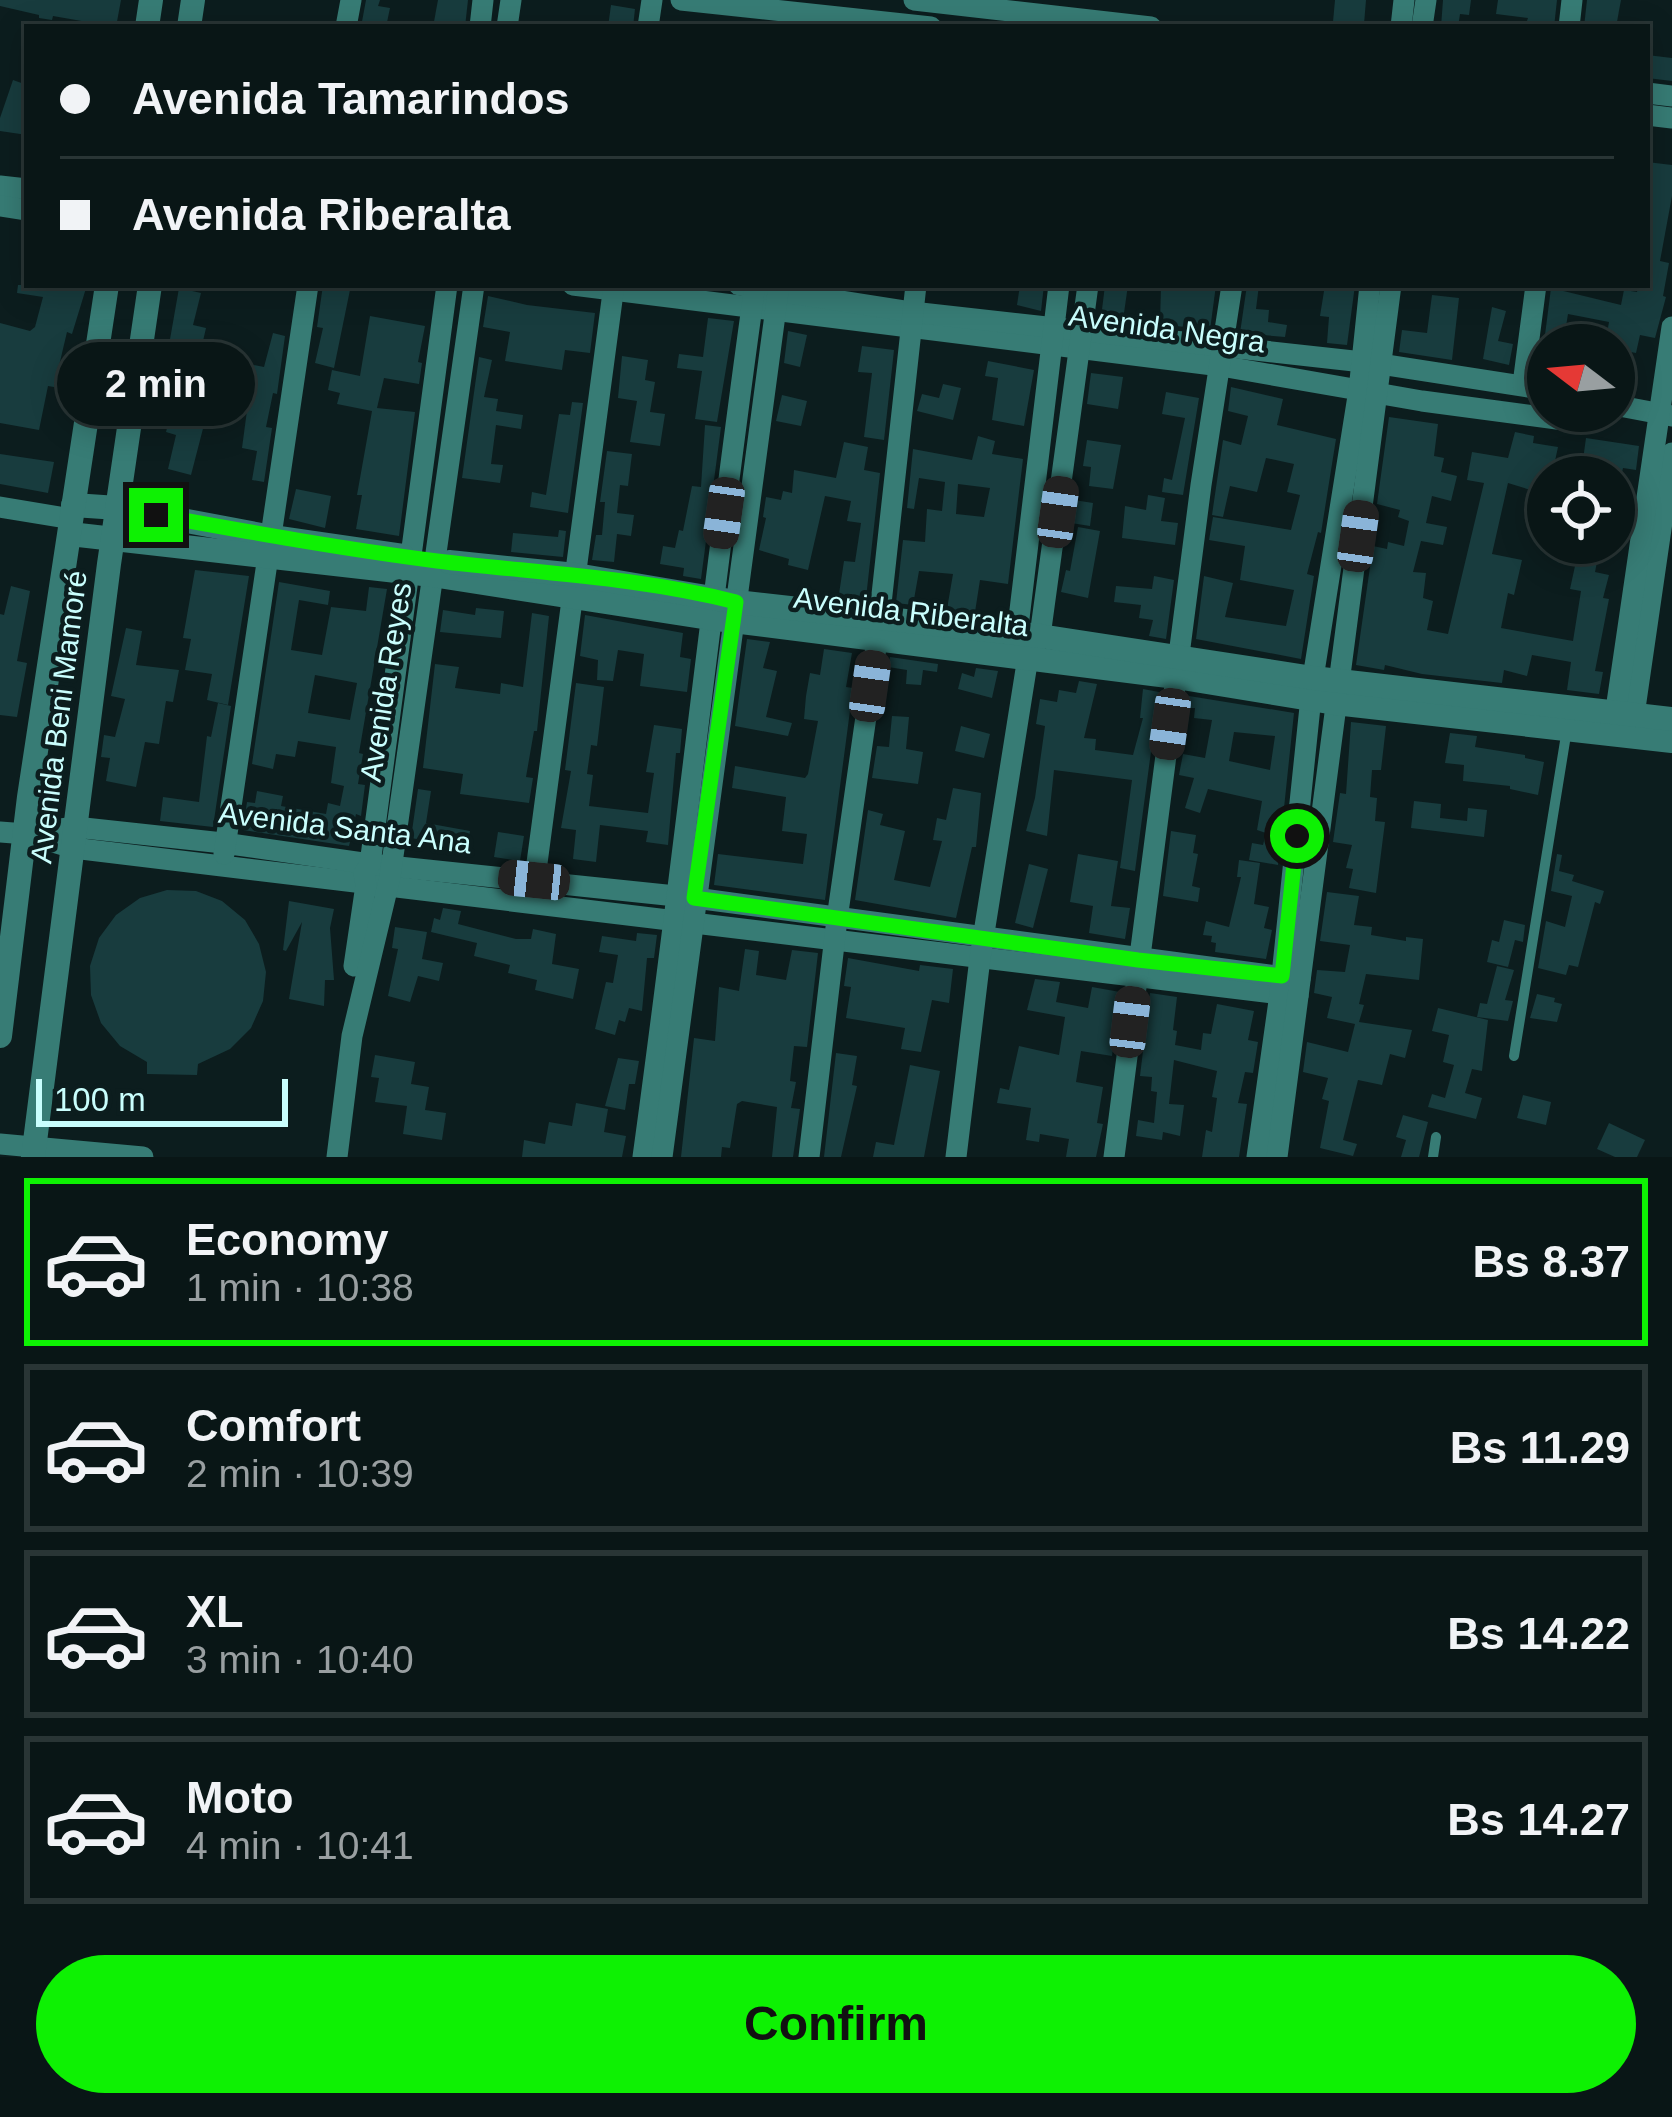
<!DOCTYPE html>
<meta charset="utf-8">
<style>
:root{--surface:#091616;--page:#172323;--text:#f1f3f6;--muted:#999fa1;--line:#293535;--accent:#0ef103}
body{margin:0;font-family:Helvetica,sans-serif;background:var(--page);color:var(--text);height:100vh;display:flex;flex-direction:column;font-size:45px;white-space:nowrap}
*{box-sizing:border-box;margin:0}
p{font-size:39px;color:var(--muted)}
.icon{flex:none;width:66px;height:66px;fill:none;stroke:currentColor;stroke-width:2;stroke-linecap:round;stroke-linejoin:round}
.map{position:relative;height:1157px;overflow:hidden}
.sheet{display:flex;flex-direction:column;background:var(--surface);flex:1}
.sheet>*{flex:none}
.hud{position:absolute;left:24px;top:24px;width:1626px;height:264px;border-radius:0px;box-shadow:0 6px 30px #0003,0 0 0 3px var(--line);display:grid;align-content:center;height:264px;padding:0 36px;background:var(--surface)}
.needle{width:78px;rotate:286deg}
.tools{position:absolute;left:1527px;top:324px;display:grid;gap:24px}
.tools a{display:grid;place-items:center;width:108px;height:108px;border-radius:50%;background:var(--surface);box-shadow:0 6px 30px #0003,0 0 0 3px var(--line);font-size:60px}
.scale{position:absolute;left:36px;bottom:30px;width:252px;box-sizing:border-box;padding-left:12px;border:6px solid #c9fefd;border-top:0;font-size:33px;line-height:42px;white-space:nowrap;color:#c9fefd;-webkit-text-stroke:9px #0c1d1e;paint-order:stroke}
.end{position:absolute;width:54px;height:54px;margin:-27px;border:15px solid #0ef103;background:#111;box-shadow:0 0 0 6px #111}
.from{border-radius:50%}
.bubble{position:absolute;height:84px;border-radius:42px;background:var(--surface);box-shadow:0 6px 30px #0003,0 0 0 3px var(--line);font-size:39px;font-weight:700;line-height:84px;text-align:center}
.car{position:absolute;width:36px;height:72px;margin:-36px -18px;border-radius:15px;box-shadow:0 0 9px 3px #0007;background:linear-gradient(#222 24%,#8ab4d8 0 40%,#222 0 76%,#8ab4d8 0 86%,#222 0)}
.hud b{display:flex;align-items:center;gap:42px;height:114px;font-size:45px}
.hud b+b{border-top:3px solid var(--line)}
.hud i{width:30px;height:30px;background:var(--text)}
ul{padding:21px 0 0;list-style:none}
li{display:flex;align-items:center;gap:36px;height:168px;margin:0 24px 18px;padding:0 12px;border:6px solid var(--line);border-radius:0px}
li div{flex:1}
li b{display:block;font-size:45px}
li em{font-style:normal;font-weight:700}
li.on{border-color:var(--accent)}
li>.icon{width:108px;height:108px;stroke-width:1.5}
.primary-button{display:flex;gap:24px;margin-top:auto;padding:24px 36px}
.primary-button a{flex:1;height:138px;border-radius:72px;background:var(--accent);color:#111;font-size:48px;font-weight:700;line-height:138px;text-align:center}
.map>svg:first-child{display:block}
</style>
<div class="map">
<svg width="1672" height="1157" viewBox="0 0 1672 1157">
<rect width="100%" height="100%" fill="#0c1d1e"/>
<!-- building -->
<g fill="#183c3e" fill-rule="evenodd">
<polygon points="0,0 121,0 116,27 53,16 52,20 39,18 39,15 0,6"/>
<polygon points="366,0 380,0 378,6 390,8 386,27 361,27"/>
<polygon points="438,0 468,0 465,27 433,27"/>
<polygon points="1335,0 1366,0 1364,24 1333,22"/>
<polygon points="1443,0 1471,0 1469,15 1460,14 1458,27 1441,27"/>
<polygon points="1498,0 1557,0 1554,27 1525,27 1528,18 1496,14"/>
<polygon points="1587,0 1621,0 1616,27 1584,27"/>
<polygon points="611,5 635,9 633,27 608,27"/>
<polygon points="1647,55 1672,58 1672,81 1647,78"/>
<polygon points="13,80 27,85 27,135 0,131 0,118"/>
<polygon points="1647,162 1672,165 1672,196 1660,261 1669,263 1663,296 1666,297 1655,338 1640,335 1636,353 1626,351 1620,380 1614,379 1614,345 1605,345 1609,322 1568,314 1563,345 1548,345 1548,375 1540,374 1551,288 1621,305 1624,290 1637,292 1639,285 1647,285"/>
<polygon points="18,285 87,285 72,334 67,332 54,387 48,386 39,430 0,423 0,323 30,331 35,327 43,297 17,293"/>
<polygon points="323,285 351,285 334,368 315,363 323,328 317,327"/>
<polygon points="1020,285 1044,285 1041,311 1017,305"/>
<polygon points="1105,285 1128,285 1123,320 1101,318"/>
<polygon points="1161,285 1216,285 1210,330 1160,324"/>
<polygon points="1247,285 1259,285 1256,309 1269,310 1268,322 1287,325 1285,337 1240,333"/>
<polygon points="1325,285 1355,285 1347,345 1327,343 1329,317 1320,316"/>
<polygon points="179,288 201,293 193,325 206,328 200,354 264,367 273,333 285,336 277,394 273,393 266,427 272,428 264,482 252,480 257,451 242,448 250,388 173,373 178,348 169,345"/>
<polygon points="1432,295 1459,298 1452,360 1399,352 1402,330 1427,333"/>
<polygon points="488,296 527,305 595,313 590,353 565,350 562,370 505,361 510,332 483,327"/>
<polygon points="1492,307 1506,311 1498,341 1513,344 1509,365 1483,359"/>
<polygon points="370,316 425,326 418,362 422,363 419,384 384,378 377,408 415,412 399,536 356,529 362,495 357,495 372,411 337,404 340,393 328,390 332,370 360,376"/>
<polygon points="708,318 734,321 717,422 695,419 702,371 677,368 679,354 703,357"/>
<polygon points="788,331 807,335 800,367 784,363"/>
<polygon points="862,346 894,350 884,440 864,437 872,373 858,372"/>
<polygon points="622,356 648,360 645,380 655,382 650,412 665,414 660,446 630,442 637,401 618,398"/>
<polygon points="479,357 492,360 484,397 498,399 496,411 523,415 521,429 496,425 491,464 503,465 500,483 462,478"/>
<polygon points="988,361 1034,370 1024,426 992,420 998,378 985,376"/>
<polygon points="1091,373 1123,377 1118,409 1087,404"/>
<polygon points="943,384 961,388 953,420 917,411 922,394 939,398"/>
<polygon points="1231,387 1283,399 1277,425 1336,439 1321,533 1318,532 1307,574 1314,576 1301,659 1196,639 1204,576 1233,583 1225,617 1286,626 1294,590 1240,580 1245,546 1209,540 1213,517 1291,530 1300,495 1287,492 1294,464 1266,458 1257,492 1230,486 1223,517 1212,515 1223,440 1241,445 1248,416 1228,411"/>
<polygon points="1166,392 1199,398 1183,495 1162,492 1164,478 1172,480 1185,418 1162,414"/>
<polygon points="782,395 807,401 801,426 776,421"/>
<polygon points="572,402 583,403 568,513 530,507 532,492 546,495 559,414 570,415"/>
<polygon points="172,409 206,417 191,475 168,469 176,435 166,432"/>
<polygon points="1389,417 1438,424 1434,456 1444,458 1441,472 1457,476 1451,501 1432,496 1426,523 1447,527 1443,545 1421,541 1413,572 1426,573 1423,598 1433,601 1427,630 1448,634 1484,483 1467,480 1472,452 1508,458 1515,432 1534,436 1533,443 1558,447 1555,461 1582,467 1586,438 1639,446 1636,470 1623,468 1621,477 1546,477 1544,494 1508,483 1492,554 1522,560 1514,595 1508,593 1501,628 1573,641 1581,591 1570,589 1575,566 1557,562 1560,544 1599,552 1595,572 1609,575 1603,598 1609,599 1595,671 1603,672 1599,694 1567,690 1571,662 1532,655 1527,676 1504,670 1502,683 1422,674 1385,665 1384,670 1356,665 1373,546 1387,549 1388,542 1404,546 1409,521 1398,517 1400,510 1377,504"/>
<polygon points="705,425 721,427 701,579 683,576 684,568 660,564 663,546 675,548 679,530 683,531 692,486 701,487"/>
<path d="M978,436L995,441L992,454L1023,459L1008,584L980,580L975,612L947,609L953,574L919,571L913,605L896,603L903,540L925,542L927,509L942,511L945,482L919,478L914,509L907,508L913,449L972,460ZM958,484L990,488L984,517L956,514Z"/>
<polygon points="1087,440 1121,445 1113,489 1089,486 1091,467 1083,466"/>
<polygon points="844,442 868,447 864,470 880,473 866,598 839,594 844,561 855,562 861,523 847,521 851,501 825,496 808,570 788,565 789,559 759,550 766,518 763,517 766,497 781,500 783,491 792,493 794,470 836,478"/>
<polygon points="607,451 632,454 628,486 620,485 617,513 634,515 631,536 617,534 614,562 592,560 596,535 602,535 605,502 600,502"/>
<polygon points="0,454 54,462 48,493 0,484"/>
<polygon points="296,489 331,496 325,528 289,519"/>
<polygon points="1148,495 1165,498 1161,521 1178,523 1175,545 1122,538 1125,506 1146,510"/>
<polygon points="1074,500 1093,503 1090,526 1071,523"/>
<polygon points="1078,527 1100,531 1088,598 1061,592 1066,570 1070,571"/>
<polygon points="559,530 566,531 563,557 511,552 513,533 558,537"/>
<polygon points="195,570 249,576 228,705 207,700 212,674 185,670 191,639 183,638"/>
<polygon points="1154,576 1174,580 1166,639 1149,636 1153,620 1139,618 1141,605 1114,602 1116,586 1152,589"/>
<path d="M279,582L330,591L328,605L299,600L291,650L322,655L331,607L366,611L369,587L387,589L359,753L363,754L358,784L365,785L361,816L356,814L349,846L243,830L247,802L255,803L257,791L283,796L281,806L326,814L328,803L340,806L344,786L331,783L336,747L298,741L295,757L276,754L273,769L252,764ZM315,675L357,683L350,720L308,713Z"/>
<polygon points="11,586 30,591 17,661 27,663 17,717 0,715 0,614 4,615"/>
<polygon points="476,608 504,611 501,638 440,632 443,610 475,615"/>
<polygon points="532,613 549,616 537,731 534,731 526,777 533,778 529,803 460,794 463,774 423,768 435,664 459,667 455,688 500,694 501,683 523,687"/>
<polygon points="585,615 683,633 680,657 691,659 687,692 640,686 644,654 618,650 613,681 597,680 598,660 580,656"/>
<polygon points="126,628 142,631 136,665 179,670 173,702 166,701 159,744 145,742 136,787 106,781 110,758 101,757 104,735 115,737 125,699 111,696"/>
<polygon points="747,639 770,642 763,668 777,671 766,717 792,723 788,736 735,726"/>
<polygon points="824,649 852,653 846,687 853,688 825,900 714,885 718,854 803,864 807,834 782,831 786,797 732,788 735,766 805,778 808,774 818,721 804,719 806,696 810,673 820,675"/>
<polygon points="890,657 938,664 937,672 923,670 921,685 906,684 907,670 888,667"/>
<polygon points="976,668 998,671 992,698 958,689 962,673 974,677"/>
<polygon points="1079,681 1097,684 1084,738 1096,739 1095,750 1133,755 1143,718 1140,718 1143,689 1159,692 1135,871 1120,868 1132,780 1054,770 1047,836 1026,831 1035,798 1045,726 1036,724 1040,699 1057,702 1059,690 1076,693"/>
<polygon points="576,683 604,687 597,746 591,745 587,774 593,775 589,806 648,813 654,773 646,772 654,725 682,729 680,753 676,753 668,845 646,842 648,831 600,825 596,862 573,859 576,830 561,828 571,771 565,770"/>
<path d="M1189,696L1294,713L1278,865L1249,860L1252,843L1263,845L1266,833L1257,830L1262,801L1208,789L1200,813L1185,808L1194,778L1179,775L1183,754L1205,758L1212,720L1194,718L1195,708H1187ZM1234,732L1275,736L1270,770L1229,761Z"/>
<polygon points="218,703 231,706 213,827 160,821 163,797 199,802 207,736 211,737"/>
<polygon points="892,716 909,717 906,749 923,752 918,784 872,778 877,746 889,747"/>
<polygon points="1351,722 1386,726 1381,770 1372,770 1370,797 1377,798 1375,821 1385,822 1376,893 1349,888 1353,869 1346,868 1352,845 1333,842 1340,793 1346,794"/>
<polygon points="961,726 990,734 984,758 955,751"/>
<polygon points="1450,733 1477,736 1475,747 1525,755 1525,758 1544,762 1538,795 1510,789 1510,786 1463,781 1464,765 1445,763"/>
<polygon points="953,788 981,793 976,847 972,847 956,918 855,900 868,810 883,814 880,825 905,831 894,880 930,887 942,841 933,840 937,818 946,820"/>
<polygon points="418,789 431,791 426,823 470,831 467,848 411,838"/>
<polygon points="1414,801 1441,804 1440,818 1467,821 1468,808 1487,810 1484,837 1411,828"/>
<polygon points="1171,831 1196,835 1193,853 1198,854 1192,886 1200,888 1198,902 1163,896"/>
<polygon points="498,832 524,836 520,861 494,857"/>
<polygon points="1078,854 1118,861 1111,906 1130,908 1125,939 1089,933 1093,906 1070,902"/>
<polygon points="1557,854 1562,855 1559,871 1574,875 1572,881 1604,891 1600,904 1595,902 1578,967 1569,965 1566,975 1538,968 1546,921 1565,927 1572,896 1551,891"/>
<polygon points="1239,860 1260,863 1254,904 1269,907 1264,928 1272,930 1266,959 1215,952 1216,943 1211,942 1212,936 1203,935 1206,921 1229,927 1241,877 1237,877"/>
<polygon points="1029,864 1048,869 1033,928 1015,923"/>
<polygon points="167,890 196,891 222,901 245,920 259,944 266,972 263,1001 251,1028 230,1049 198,1064 197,1075 147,1074 147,1062 120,1046 101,1023 91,995 90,966 99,938 116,915 140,898"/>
<polygon points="1327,892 1359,896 1354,925 1372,927 1371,935 1406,941 1406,937 1423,939 1419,980 1366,974 1359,1004 1364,1005 1359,1022 1412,1030 1405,1058 1390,1054 1382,1085 1358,1080 1343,1140 1357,1144 1353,1156 1320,1148 1329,1101 1322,1099 1328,1078 1303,1072 1307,1042 1348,1052 1355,1024 1327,1018 1332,997 1314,993 1317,970 1345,972 1350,945 1320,941"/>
<polygon points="289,901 334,909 330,928 334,980 325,980 324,1006 289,999 302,922 286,951 283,950"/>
<polygon points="443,908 461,911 458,924 516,939 531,939 533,929 556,934 552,964 579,969 573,999 535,990 537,980 508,973 510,965 474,956 477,943 431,932 434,918 440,920"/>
<polygon points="1504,920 1525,925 1523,942 1515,940 1508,967 1487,962 1492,940 1499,942"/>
<polygon points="395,927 427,932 422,959 443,963 439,981 418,976 410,1002 388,996 398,949 392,948"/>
<polygon points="637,933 657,935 654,958 647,958 642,1011 629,1008 625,1022 619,1020 615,1035 595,1029 606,982 613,983 618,955 599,952 602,936 636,941"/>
<polygon points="745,949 759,951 756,975 786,980 792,950 818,953 807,1047 794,1046 790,1081 796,1082 791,1108 800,1109 793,1157 772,1157 777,1107 742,1101 737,1104 730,1148 722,1147 721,1157 681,1157 694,1038 715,1041 719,987 739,991"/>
<polygon points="848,958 919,971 920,965 953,969 949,1003 932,1000 921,1052 901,1049 905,1028 846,1018 851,987 844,986"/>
<polygon points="1497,966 1514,970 1505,1000 1513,1001 1508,1021 1477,1017 1480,1003 1487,1004"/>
<polygon points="1035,979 1060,982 1056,1002 1088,1008 1092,987 1120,992 1112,1056 1081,1051 1076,1082 1103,1087 1097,1123 1103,1124 1096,1157 1066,1157 1069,1139 1040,1134 1039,1142 1026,1140 1031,1108 997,1103 1000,1088 1009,1090 1019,1046 1059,1055 1065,1017 1027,1010"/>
<polygon points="1150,993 1177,997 1173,1030 1177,1031 1175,1045 1201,1050 1203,1033 1211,1034 1217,1004 1254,1011 1248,1040 1258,1042 1253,1073 1245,1072 1238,1103 1247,1104 1239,1157 1202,1157 1206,1130 1212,1132 1217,1098 1212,1097 1217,1071 1174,1060 1169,1104 1184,1105 1180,1136 1163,1132 1162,1140 1136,1136 1138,1120 1154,1123 1157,1092 1151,1091 1152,1077 1140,1076"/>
<polygon points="1537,994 1555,998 1554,1002 1562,1004 1557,1022 1530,1018"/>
<polygon points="1438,1008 1488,1020 1482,1071 1472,1069 1465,1093 1482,1098 1476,1119 1428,1107 1432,1094 1445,1098 1454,1065 1443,1062 1449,1035 1432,1031"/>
<polygon points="836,1053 857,1056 852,1085 857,1086 841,1157 824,1157"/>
<polygon points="375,1055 415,1062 411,1084 429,1087 425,1110 446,1113 442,1140 403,1134 407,1106 375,1102 379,1078 371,1077"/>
<polygon points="618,1058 639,1061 635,1084 629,1084 625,1110 605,1106"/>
<polygon points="910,1065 940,1071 924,1157 873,1157 876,1142 894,1145"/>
<polygon points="1523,1095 1551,1102 1546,1125 1517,1118"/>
<polygon points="576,1103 608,1109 604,1132 626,1136 622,1157 522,1157 524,1140 545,1144 549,1122 572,1126"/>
<polygon points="1403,1115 1428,1122 1419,1157 1401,1157 1406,1140 1396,1137"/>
<polygon points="1609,1123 1645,1140 1637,1157 1615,1157 1597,1149"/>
</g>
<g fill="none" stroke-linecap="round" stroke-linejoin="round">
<!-- service -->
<g stroke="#377c75" stroke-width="10">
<polyline points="1514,1056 1567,729"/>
<polyline points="1433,1157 1436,1137"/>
</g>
<!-- minor -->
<g stroke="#377c75" stroke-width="21">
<polyline points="681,0 931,27"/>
<polyline points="914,0 1151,27"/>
<polyline points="346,27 351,0"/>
<polyline points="480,27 483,0"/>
<polyline points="507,27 511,0"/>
<polyline points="648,27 652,0"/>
<polyline points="1401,27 1404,0"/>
<polyline points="1422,27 1426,0"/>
<polyline points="1569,27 1572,0"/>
<polyline points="1647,93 1672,96"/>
<polyline points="1647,115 1672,118"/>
<polyline points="0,186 27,189"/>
<polyline points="0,206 27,210"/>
<polyline points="573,285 1221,366 1422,401 1557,419 1609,411"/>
<polyline points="739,285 912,312 1381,364 1548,390"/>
<polyline points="1523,384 1536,285"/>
<polyline points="1614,405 1672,416"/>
<polyline points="0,507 72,519"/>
<polyline points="1023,647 1017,635 1059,285"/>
<polyline points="1632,729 1672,453"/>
<polyline points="1613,730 1672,327"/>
<polyline points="0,832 26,834 73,848 1298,996"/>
<polyline points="33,833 75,827 223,843 370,864 695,898 1300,979"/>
<polyline points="224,854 308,285"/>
<polyline points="533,893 614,285"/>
<polyline points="354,966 366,885 364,874 370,864 447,285"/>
<polyline points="0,1144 143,1157"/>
<polyline points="337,1157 352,1036 390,877 474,285"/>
<path d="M643,1157C683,867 714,575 755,285"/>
<polyline points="662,1157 779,285"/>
<polyline points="809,1157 837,919 877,640 916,285"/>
<polyline points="956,1157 980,958 1028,657 1040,636 1088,285"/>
<polyline points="1114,1157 1201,485 1232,285"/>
<polyline points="1257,1157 1280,994 1313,678 1359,390 1370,285"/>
<polyline points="1277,1157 1391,285"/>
</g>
<!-- tertiary -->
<g stroke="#377c75" stroke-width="24">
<polyline points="147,27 151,0"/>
<polyline points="189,27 193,0"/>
<polyline points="73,505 118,508 272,537 403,556"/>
<polyline points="70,534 432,575 709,618 1176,677 1335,703 1672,741"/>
<polyline points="449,562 576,575 736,602 1040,636 1313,678 1672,719"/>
<polyline points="0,1036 29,797 107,285"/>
<polyline points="33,1157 109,564 150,285"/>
</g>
</g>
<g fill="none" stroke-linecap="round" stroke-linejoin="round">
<!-- route -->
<path stroke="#0ef103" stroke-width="15" d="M156,515C249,532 343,549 437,561C536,573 638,577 736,602L694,898L1138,960L1282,976L1297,836"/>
</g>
<g text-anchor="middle" stroke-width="9" stroke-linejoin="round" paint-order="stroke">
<!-- street labels -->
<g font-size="30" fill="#c9fefd" stroke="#0c1d1e">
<text transform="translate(1167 329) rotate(8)" y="10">Avenida Negra</text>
<text transform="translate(911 612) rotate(7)" y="10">Avenida Riberalta</text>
<text transform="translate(386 682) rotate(-81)" y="10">Avenida Reyes</text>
<text transform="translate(59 717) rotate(-83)" y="10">Avenida Beni Mamoré</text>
<text transform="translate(345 828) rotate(7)" y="10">Avenida Santa Ana</text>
</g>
</g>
</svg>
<div class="tools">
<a><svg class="needle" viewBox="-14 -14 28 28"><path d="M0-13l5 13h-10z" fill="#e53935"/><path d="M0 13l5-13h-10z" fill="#999fa1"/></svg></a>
<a><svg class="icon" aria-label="locate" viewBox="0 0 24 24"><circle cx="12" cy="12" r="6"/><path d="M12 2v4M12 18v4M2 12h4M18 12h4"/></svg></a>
</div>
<div class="scale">100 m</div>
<i class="end from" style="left:1297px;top:836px"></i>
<i class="end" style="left:156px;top:515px"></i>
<div class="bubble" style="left:57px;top:342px;width:198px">2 min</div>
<i class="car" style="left:1058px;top:512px;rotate:8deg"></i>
<i class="car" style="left:724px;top:513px;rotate:188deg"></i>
<i class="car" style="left:1358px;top:536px;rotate:8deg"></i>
<i class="car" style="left:870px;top:686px;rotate:8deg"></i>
<i class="car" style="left:1170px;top:724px;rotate:188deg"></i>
<i class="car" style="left:534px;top:880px;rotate:276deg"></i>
<i class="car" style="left:1130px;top:1022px;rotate:7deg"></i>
<div class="hud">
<b><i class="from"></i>Avenida Tamarindos</b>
<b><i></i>Avenida Riberalta</b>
</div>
</div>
<section class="sheet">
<ul>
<li class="on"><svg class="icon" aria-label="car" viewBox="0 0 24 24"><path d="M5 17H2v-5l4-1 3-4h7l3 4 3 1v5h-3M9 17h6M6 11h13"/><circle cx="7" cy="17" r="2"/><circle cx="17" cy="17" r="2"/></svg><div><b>Economy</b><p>1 min · 10:38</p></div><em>Bs 8.37</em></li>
<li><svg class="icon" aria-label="car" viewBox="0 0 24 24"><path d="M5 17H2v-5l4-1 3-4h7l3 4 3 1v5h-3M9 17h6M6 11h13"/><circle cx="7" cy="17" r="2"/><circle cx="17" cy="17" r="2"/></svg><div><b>Comfort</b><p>2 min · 10:39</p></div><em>Bs 11.29</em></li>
<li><svg class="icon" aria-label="car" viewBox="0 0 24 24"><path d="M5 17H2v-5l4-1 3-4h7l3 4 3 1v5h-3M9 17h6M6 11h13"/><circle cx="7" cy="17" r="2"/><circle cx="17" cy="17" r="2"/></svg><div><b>XL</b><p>3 min · 10:40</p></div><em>Bs 14.22</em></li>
<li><svg class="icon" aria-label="car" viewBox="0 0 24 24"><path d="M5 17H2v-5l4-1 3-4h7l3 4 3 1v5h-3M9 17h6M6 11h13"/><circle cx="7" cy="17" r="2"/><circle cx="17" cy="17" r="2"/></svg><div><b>Moto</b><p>4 min · 10:41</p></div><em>Bs 14.27</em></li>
</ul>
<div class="primary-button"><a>Confirm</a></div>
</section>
